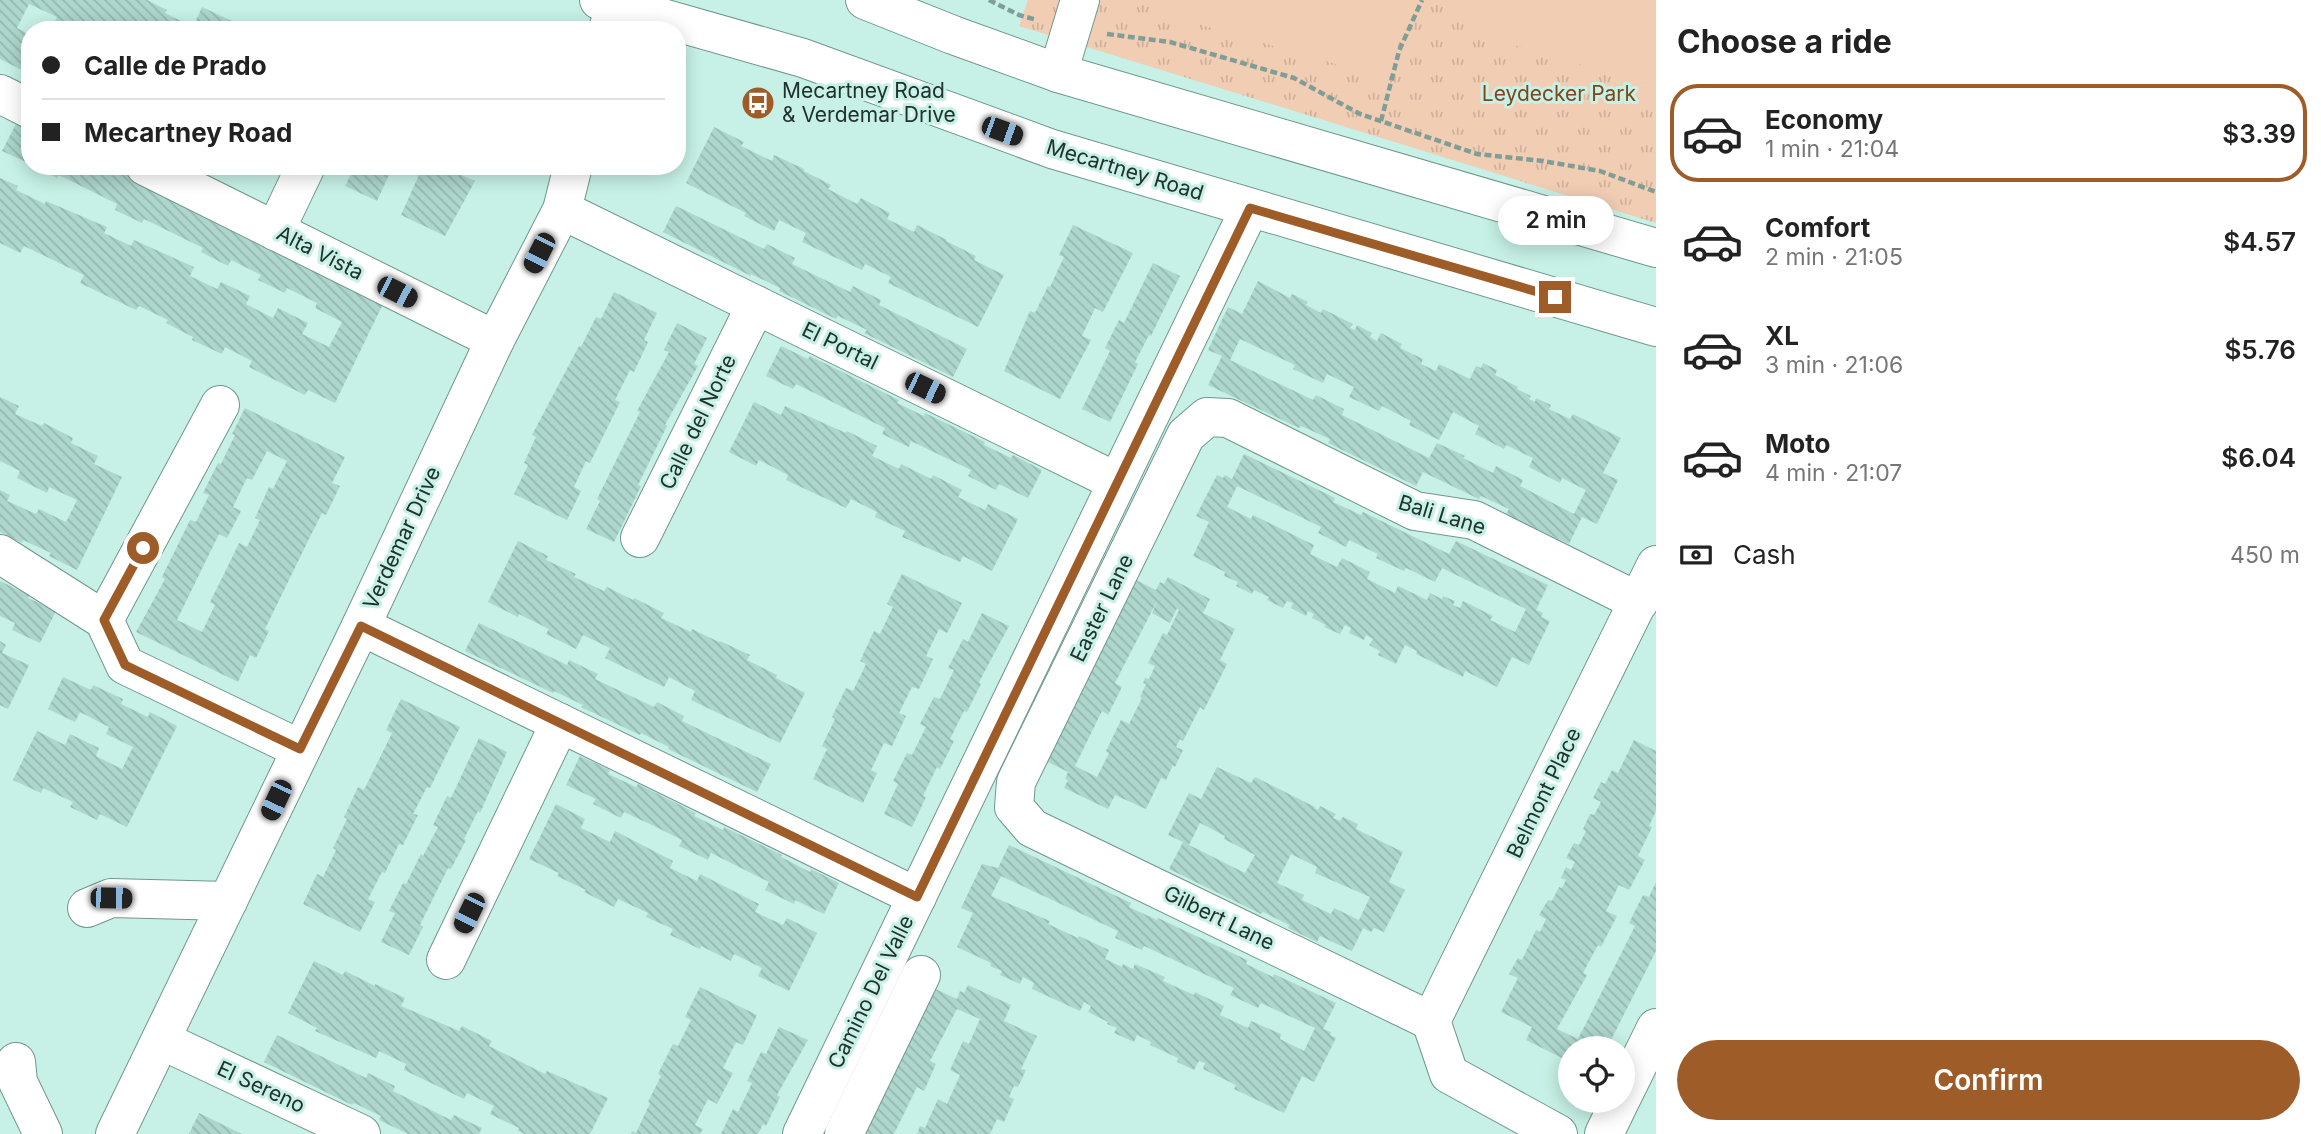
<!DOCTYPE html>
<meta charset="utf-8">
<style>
:root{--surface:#fff;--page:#f6f6f6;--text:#222;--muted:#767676;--line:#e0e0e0;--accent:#9e5d28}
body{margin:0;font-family:Inter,sans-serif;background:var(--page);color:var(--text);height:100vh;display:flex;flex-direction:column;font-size:26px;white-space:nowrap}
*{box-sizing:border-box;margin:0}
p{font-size:23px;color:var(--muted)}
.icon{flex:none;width:38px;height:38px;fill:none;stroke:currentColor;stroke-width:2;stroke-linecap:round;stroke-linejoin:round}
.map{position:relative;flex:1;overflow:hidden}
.details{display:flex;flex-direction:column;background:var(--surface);width:665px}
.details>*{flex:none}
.top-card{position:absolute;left:21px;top:21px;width:665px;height:154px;border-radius:28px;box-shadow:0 4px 18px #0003;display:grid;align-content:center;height:154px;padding:0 21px;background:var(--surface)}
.tools{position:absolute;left:1558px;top:1036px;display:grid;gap:14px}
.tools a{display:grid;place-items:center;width:77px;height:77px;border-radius:50%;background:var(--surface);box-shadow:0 4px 18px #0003;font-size:35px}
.end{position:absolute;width:32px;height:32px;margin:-16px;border:9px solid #9e5d28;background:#fff;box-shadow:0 0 0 4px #fff}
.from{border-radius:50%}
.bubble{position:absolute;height:49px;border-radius:24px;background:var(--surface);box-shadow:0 4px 18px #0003;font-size:23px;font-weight:600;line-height:49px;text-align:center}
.car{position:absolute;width:21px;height:42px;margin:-21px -10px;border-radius:9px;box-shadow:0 0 5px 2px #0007;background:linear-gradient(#222 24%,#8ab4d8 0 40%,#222 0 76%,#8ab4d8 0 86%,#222 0)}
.top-card b{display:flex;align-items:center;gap:24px;height:66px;font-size:26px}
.top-card b+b{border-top:2px solid var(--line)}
.top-card i{width:18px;height:18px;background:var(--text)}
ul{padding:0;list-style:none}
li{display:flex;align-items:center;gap:21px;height:98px;margin:0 14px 10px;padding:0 7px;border:4px solid transparent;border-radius:28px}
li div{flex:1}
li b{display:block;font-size:26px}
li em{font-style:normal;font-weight:600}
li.on{border-color:var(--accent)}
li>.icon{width:63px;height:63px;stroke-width:1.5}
h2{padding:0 21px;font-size:32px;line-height:84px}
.pay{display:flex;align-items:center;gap:18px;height:77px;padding:0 21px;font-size:26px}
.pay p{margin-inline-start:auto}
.button{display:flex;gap:14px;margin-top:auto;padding:14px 21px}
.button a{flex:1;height:80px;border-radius:42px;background:var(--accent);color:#fff;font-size:28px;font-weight:600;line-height:80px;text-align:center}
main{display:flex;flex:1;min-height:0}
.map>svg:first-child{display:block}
</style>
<main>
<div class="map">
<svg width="1656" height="1134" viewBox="0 0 1656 1134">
<defs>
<pattern id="park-tufts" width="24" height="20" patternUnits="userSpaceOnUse" patternTransform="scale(1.75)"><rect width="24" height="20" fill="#f1cdb4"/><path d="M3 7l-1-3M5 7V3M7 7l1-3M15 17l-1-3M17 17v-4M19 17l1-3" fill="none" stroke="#ceb09b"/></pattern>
<pattern id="building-back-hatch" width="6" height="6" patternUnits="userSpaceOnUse" patternTransform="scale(1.75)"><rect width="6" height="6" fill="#add6cc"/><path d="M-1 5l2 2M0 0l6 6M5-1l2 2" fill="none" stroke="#95b8b0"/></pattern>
</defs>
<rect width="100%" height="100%" fill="#c7f1e6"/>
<!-- park -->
<polygon fill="url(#park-tufts)" points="1028,0 1656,0 1656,223 1019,26"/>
<!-- pitch -->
<g fill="#f1cdb4">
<polygon points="1147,0 1410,0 1390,69 1377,76 1153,11"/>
<polygon points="1469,0 1656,0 1656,86 1513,45 1488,35 1471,16"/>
</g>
<!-- building -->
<g fill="url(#building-back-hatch)" fill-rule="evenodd">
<polygon points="0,0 147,0 167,10 165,13 193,27 202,7 232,21 231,24 242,30 59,30 52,27 57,17 29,4 17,28 30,35 30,74 0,59"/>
<polygon points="18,120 30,126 30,164 2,151"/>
<polygon points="714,127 744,142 741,146 772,161 774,155 804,169 804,171 831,185 828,189 857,204 861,198 890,213 887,219 914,232 917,225 947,240 946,241 976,256 974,260 1004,275 978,327 888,283 891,277 865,264 862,270 802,242 806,233 779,220 774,231 744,216 746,213 686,183"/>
<polygon points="33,166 112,166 132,175 130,178 385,300 335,403 308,390 305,395 249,367 252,361 225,347 222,354 192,340 193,337 166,323 168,320 139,306 136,310 80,283 84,275 24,246 20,253 0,243 0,178 18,186 16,190 45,204 46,201 107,227 104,233 131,246 134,240 194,267 190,276 217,289 221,282 250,296 246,304 273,318 278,308 308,323 302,334 329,347 342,322 315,308 317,303 287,288 285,293 258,280 261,275 231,260 228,266 201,252 203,248 144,219 142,223 115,210 117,204 59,175 57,178"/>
<polygon points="355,166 393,166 377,201 345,186"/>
<polygon points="423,166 463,166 459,174 475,181 445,236 401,215"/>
<polygon points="676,206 764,249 767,244 795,258 792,264 850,292 853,286 881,300 879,305 967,349 953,377 864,333 867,330 838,316 836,319 779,291 780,288 751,274 751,276 663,232"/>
<polygon points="1073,225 1133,253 1103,312 1095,308 1082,336 1091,340 1060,399 1004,371 1030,311 1035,313 1048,286 1050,287 1064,257 1059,255"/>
<polygon points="1153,263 1180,276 1151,336 1149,335 1135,362 1138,364 1110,422 1082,409 1110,351 1105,348 1119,320 1124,323"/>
<path d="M1258,281L1290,298L1292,294L1308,302L1306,305L1321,313L1323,309L1353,324L1350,328L1355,330L1357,325L1372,333L1370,337L1377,341L1381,333L1402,344L1400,348L1423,359L1421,364L1436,371L1439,364L1470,379L1476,366L1481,368L1483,363L1497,370L1495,375L1518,387L1517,389L1531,396L1529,399L1535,402L1536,398L1551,405L1549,409L1570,419L1573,414L1621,438L1603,473L1618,480L1597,524L1582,517L1569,544L1506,514L1509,509L1481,496L1479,499L1423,472L1416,486L1328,443L1330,439L1301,426L1299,428L1208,385L1222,356L1208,350L1228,307L1242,314ZM1240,339L1295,365L1293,369L1323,383L1327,374L1354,387L1349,397L1379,411L1382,406L1411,421L1409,425L1439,440L1453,412L1479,426L1475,434L1504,449L1506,445L1533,458L1529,467L1560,483L1562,478L1586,490L1574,514L1520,486L1523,480L1496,466L1493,473L1463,458L1465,456L1437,443L1429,458L1342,415L1344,409L1316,395L1313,400L1230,360Z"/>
<polygon points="614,292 657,313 644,340 648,342 634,372 630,370 615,400 620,402 590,463 586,461 574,487 581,491 567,520 514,494 528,465 524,463 536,437 532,435 579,346 581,347 596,317 601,319"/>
<polygon points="677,323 707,338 694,364 698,366 665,425 667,426 638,485 641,486 614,542 586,529 600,501 597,499 640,412 637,411 669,352 664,350"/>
<polygon points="781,346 808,359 810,356 899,400 897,403 924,416 925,413 985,442 984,445 1011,458 1013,455 1042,470 1028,498 999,484 996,490 968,476 971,470 911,441 909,447 882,434 885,428 796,384 793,389 766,376"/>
<polygon points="0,397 19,406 15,414 42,426 44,423 73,438 71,443 98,456 94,464 122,477 77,570 49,556 51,553 23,540 22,543 0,532 0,490 10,495 7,501 36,514 39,509 66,522 77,500 49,487 47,493 17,478 20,471 0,461"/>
<polygon points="754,402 781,415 785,406 846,433 847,431 877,446 872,456 899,469 901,464 931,479 933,475 962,490 958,497 985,510 988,504 1018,519 992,571 963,556 960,562 902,537 905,531 875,517 877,512 851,499 846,508 786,480 788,475 759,460 756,466 729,452"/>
<path d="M245,408L345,457L332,483L340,486L326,515L322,513L307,543L265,629L269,631L256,658L250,655L238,682L136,632L165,579L162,577L190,520L196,522L209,495L203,493L218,463L221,464L235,435L232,434ZM267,451L287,461L273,489L269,487L255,518L260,520L247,547L239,543L225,572L210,602L215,605L202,632L177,620L219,534L227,538L241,511L233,507L247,478L252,480Z"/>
<path d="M1244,454L1335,498L1333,502L1361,515L1363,512L1449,554L1456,541L1548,585L1536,610L1543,613L1541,617L1550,621L1529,665L1512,657L1497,687L1465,671L1463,677L1416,654L1417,651L1405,645L1396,664L1378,655L1380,651L1369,645L1373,639L1366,635L1364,640L1349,633L1351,628L1345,625L1340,634L1324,627L1326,625L1312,618L1314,614L1308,611L1306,616L1291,608L1293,603L1287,601L1283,608L1267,600L1269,597L1254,590L1252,594L1236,586L1238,582L1224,576L1225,572L1193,556L1209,522L1196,516L1217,475L1223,478L1225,475L1232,479ZM1237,486L1321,527L1318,533L1346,547L1349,540L1378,554L1376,558L1404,571L1406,568L1435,582L1442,568L1526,609L1515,632L1490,620L1493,616L1463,601L1460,608L1453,605L1455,601L1443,596L1442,599L1430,593L1427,600L1398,586L1395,593L1367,579L1370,572L1342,558L1337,567L1310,554L1314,545L1253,515L1251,519L1227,507Z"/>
<polygon points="518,541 548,556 546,560 576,574 574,577 604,591 607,587 633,600 634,598 664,613 661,618 691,632 692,629 719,642 720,641 750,655 747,660 777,675 776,678 805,693 780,743 691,700 695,691 669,677 664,687 605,658 610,648 583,635 576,649 546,634 549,629 519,614 518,617 488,602"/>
<polygon points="902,574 962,603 947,633 939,629 926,656 933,659 919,689 912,687 899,713 906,716 892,746 884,743 871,770 877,773 863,803 813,779 827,749 822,746 835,719 832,717 846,688 853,691 866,664 860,661 874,631 880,634 893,607 887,604"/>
<path d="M1168,577L1210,599L1203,613L1235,629L1220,660L1227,664L1204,710L1200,707L1183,741L1180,739L1176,747L1183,750L1175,767L1173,765L1166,780L1161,778L1146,809L1115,795L1108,809L1064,788L1068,780L1065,779L1068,772L1044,760L1132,578L1156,590L1160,582L1164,584ZM1158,599L1152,613L1170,623L1177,608L1179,610L1167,635L1163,633L1148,663L1155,666L1149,679L1145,678L1143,683L1146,684L1140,697L1142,698L1129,724L1121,720L1106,751L1109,753L1097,777L1075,766L1102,711L1108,715L1122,687L1115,683Z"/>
<polygon points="0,581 29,595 28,598 56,611 40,643 12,630 15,623 0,616"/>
<polygon points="982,613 1009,626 979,682 981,684 967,712 964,711 950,739 954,741 940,769 937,767 923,796 926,797 912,827 884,814 898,784 893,781 907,753 912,755 926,727 920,724 934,697 940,699 954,670 948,668 963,639 968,642"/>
<polygon points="479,623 567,665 569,660 598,674 595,679 654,707 657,702 684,716 682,721 771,764 757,792 668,749 669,747 641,733 640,735 581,707 583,705 554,691 553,693 465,651"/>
<polygon points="0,641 6,645 2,653 29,665 8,709 0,705"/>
<polygon points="63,677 91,690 93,685 123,699 121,704 148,717 150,712 177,726 127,827 100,814 97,820 70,807 73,802 43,788 41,793 13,780 37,731 65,745 70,734 99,748 96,756 122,769 133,747 106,734 109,727 80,712 75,722 48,709"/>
<polygon points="401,699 460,727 430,788 427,787 413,814 418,815 403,845 399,844 385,873 382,872 368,899 375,902 360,932 303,904 317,874 323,877 336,850 333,848 347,819 344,817 358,787 364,790 392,733 386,730"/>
<polygon points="479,738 507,752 480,813 478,811 464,839 466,840 451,869 448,868 420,925 423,927 409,955 381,942 395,913 389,911 403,883 406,884 421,854 423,856 438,827 433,825 447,796 451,798"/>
<polygon points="1634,740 1656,751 1656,811 1649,826 1652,827 1638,856 1645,860 1629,890 1619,885 1606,911 1617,916 1601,947 1598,945 1583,973 1587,975 1557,1029 1578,1039 1635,926 1629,923 1643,895 1649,897 1656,882 1656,951 1607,1048 1570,1048 1570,1062 1526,1040 1532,1027 1501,1012 1518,978 1509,974 1518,958 1522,960 1536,930 1540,932 1546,919 1539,915 1548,900 1552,901 1559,887 1562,888 1566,880 1561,878 1566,867 1571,870 1575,862 1566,858 1574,843 1579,845 1586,831 1583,829 1590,814 1594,815 1601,802 1593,798 1601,782 1605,784 1612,770 1618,773"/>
<polygon points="580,756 610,770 608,774 636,787 638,784 696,813 694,816 723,830 724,827 782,855 781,857 810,872 811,869 839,883 824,914 795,900 794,904 765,890 769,882 711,853 708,860 679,846 682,840 654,826 624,812 621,818 593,804 596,799 566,785"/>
<path d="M1217,767L1251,783L1255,777L1315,807L1314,808L1318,810L1320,806L1336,814L1333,818L1340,821L1343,817L1358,824L1356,829L1403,852L1389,882L1405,890L1384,932L1374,928L1371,932L1363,928L1352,951L1320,936L1317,942L1288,928L1289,925L1263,912L1261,914L1169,869L1183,842L1168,835L1189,793L1201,799ZM1200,823L1225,836L1224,839L1255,855L1245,873L1189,845ZM1291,854L1317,867L1315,873L1370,897L1359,920L1334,908L1331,914L1302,900L1304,895L1277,883Z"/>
<polygon points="556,804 585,819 581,828 610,842 615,831 673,861 670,868 697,881 700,874 759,904 755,912 783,925 787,918 817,933 789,991 758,976 762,968 734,954 731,961 701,946 700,949 670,935 673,929 646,917 648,913 618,899 614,907 584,892 586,890 557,876 559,873 529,859"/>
<path d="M1009,845L1131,903L1129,907L1157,920L1158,918L1247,960L1246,964L1273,977L1274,974L1336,1003L1323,1029L1331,1032L1330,1035L1336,1038L1314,1082L1302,1076L1284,1113L1234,1089L1236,1085L1203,1069L1205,1063L1199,1061L1194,1070L1177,1062L1178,1058L1150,1045L1151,1042L1137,1035L1134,1042L1114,1033L1117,1028L1107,1024L1108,1022L1088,1012L1091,1006L1084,1002L1080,1011L1032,989L1034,983L1023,977L1020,984L1000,975L1002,971L990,966L991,963L957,947L973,913L961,908L982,864L998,868ZM1001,876L1118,931L1115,938L1142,950L1144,946L1234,988L1230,995L1258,1008L1261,1003L1315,1028L1304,1051L1280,1039L1281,1034L1251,1021L1248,1028L1220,1015L1224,1006L1195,992L1194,995L1163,981L1165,977L1135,964L1133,969L1123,964L1122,967L1105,959L1109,950L1079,936L1078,938L1048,924L1050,921L991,896Z"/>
<polygon points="314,961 343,975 345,971 375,986 375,984 405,998 401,1006 459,1031 462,1026 492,1041 489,1046 545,1074 547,1071 608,1098 590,1134 525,1134 518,1131 519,1128 490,1114 494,1106 467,1093 464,1099 404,1070 406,1064 379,1051 376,1058 315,1031 317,1028 288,1013"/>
<polygon points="968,985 1011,1005 1004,1021 1037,1036 1021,1069 1026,1070 1018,1087 1014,1086 1009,1097 1014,1099 1004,1122 997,1119 990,1134 917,1134 920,1126 925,1128 938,1099 947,1104 960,1075 950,1070 963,1041 969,1044 980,1019 957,1009 930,1061 936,1064 924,1091 917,1087 894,1134 860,1134 931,987 957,999 960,991 964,993"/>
<polygon points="700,987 757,1015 743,1045 736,1042 723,1068 733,1073 717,1104 708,1099 695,1125 703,1129 700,1134 631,1134 632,1131 636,1133 650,1103 648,1102 661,1076 658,1074 673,1044 678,1046 691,1020 685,1017"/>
<polygon points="779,1027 808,1040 777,1095 780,1097 766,1126 763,1124 758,1134 721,1134 733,1109 738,1112 752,1083 747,1081 761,1052 766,1054"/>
<polygon points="277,1035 366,1078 368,1073 395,1086 393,1091 451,1120 454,1115 482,1128 479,1134 408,1134 379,1120 381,1116 354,1103 352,1105 264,1062"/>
<polygon points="199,1113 242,1134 189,1134"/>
</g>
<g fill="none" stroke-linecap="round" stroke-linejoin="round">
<defs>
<g id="minor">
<polyline points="608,30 616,0"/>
<polyline points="1058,73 1080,0"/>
<polyline points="0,94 30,109"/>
<polyline points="145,166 495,340"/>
<polyline points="562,210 1117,482"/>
<polyline points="275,231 306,166"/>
<polyline points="640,538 756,305"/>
<polyline points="0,554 104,620 125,665 300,749"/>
<polyline points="104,620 220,405"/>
<polyline points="361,626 917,897"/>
<polyline points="87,908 111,898 228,901"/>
<polyline points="446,960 560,723"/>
<polyline points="1431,1021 1032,828 1014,807 1016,782 1186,435 1207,417 1228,418 1415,511 1474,520 1639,602"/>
<polyline points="1431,1021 1656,565"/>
<polyline points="1431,1021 1449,1074 1558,1134"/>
<polyline points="161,1040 361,1134"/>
<polyline points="16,1062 18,1082 43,1134"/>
<polyline points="1622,1097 1656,1028"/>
<polyline points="115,1134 361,626 495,340 562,210 573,166"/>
<polyline points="802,1134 1250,208"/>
<polyline points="844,1134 921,975"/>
<polyline points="1604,1134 1620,1101"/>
</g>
<g id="major">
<polyline points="599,0 803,58 1052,149 1656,327"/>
<polyline points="865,0 953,35 1058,73 1656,248"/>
</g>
</defs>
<!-- minor casing -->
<use href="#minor" stroke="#70978d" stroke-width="40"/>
<!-- major casing -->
<use href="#major" stroke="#70978d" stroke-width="40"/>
<!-- path -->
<g stroke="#809e96" stroke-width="4.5" stroke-dasharray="7 3.5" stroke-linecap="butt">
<polyline points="989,0 1019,15 1037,20"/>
<polyline points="1107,34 1170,42 1294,78 1360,114 1477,154 1543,161 1600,171 1656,192"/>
<polyline points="1381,121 1399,51 1422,0"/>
</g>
<!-- minor -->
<use href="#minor" stroke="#fff" stroke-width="38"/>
<!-- major -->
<use href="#major" stroke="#fff" stroke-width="38"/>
</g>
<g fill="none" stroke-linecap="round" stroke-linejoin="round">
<!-- route -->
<polyline stroke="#9e5d28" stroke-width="9" points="143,548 104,620 125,665 300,749 361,626 917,897 1250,208 1555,297"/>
</g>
<!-- icons -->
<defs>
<symbol id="bus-disc" viewBox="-11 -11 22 22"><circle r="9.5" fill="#9e5d28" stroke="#c7f1e6"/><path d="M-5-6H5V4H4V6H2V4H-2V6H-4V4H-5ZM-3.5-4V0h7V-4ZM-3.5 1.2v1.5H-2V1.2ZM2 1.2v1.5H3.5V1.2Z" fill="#fff"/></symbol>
</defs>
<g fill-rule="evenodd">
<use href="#bus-disc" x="739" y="84" width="38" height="38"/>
</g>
<g text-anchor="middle" stroke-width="6" stroke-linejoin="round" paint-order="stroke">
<!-- poi labels -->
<g font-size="21" fill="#21312d" stroke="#c7f1e6" text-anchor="start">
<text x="782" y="98">Mecartney Road<tspan x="782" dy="24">&amp; Verdemar Drive</tspan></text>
</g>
<!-- park labels -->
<g font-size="21" fill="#7e471a" stroke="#c7f1e6">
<text x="1559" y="101">Leydecker Park</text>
</g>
<!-- street labels -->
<g font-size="21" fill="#21312d" stroke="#c7f1e6">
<text transform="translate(1125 170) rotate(17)" y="7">Mecartney Road</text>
<text transform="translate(320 253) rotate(27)" y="7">Alta Vista</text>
<text transform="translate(840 346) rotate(26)" y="7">El Portal</text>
<text transform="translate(698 422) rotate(-64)" y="7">Calle del Norte</text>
<text transform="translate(1442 515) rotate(17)" y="7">Bali Lane</text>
<text transform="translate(402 538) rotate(-65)" y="7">Verdemar Drive</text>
<text transform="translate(1102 608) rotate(-64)" y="7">Easter Lane</text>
<text transform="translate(1544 793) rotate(-64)" y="7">Belmont Place</text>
<text transform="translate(1219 918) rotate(26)" y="7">Gilbert Lane</text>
<text transform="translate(871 992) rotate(-64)" y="7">Camino Del Valle</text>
<text transform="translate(261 1087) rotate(25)" y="7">El Sereno</text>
</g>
</g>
</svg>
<div class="tools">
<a><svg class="icon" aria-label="locate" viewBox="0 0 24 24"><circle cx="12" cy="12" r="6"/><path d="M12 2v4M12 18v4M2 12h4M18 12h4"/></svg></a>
</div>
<i class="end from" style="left:143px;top:548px"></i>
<i class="end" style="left:1555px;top:297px"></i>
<div class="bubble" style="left:1498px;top:196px;width:116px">2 min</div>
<i class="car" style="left:1002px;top:131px;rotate:110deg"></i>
<i class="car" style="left:539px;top:253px;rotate:207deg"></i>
<i class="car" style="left:397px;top:292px;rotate:117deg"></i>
<i class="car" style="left:925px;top:388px;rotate:116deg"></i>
<i class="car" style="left:276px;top:800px;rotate:205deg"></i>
<i class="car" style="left:111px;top:898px;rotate:91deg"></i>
<i class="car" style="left:469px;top:913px;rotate:206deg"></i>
<div class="top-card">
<b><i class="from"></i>Calle de Prado</b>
<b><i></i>Mecartney Road</b>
</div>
</div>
<section class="details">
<h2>Choose a ride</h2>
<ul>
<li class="on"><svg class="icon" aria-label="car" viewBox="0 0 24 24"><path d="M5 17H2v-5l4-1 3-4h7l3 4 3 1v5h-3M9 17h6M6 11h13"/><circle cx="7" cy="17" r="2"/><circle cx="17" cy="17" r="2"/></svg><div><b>Economy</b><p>1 min · 21:04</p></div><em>$3.39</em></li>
<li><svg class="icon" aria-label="car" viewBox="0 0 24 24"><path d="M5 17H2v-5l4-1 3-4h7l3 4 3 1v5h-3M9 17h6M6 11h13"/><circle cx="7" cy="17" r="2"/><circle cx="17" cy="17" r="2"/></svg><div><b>Comfort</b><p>2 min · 21:05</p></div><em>$4.57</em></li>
<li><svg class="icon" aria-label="car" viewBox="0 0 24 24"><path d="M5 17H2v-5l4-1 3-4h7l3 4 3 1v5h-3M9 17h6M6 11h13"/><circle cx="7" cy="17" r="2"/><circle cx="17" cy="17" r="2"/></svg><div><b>XL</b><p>3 min · 21:06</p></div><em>$5.76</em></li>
<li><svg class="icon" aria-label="car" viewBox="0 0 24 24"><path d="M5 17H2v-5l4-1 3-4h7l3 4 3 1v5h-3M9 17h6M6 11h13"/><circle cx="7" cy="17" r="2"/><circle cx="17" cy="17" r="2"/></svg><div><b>Moto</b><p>4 min · 21:07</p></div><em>$6.04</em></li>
</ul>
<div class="pay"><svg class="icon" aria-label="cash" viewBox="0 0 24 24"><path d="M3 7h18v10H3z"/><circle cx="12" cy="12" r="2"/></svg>Cash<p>450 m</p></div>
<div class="button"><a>Confirm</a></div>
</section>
</main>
